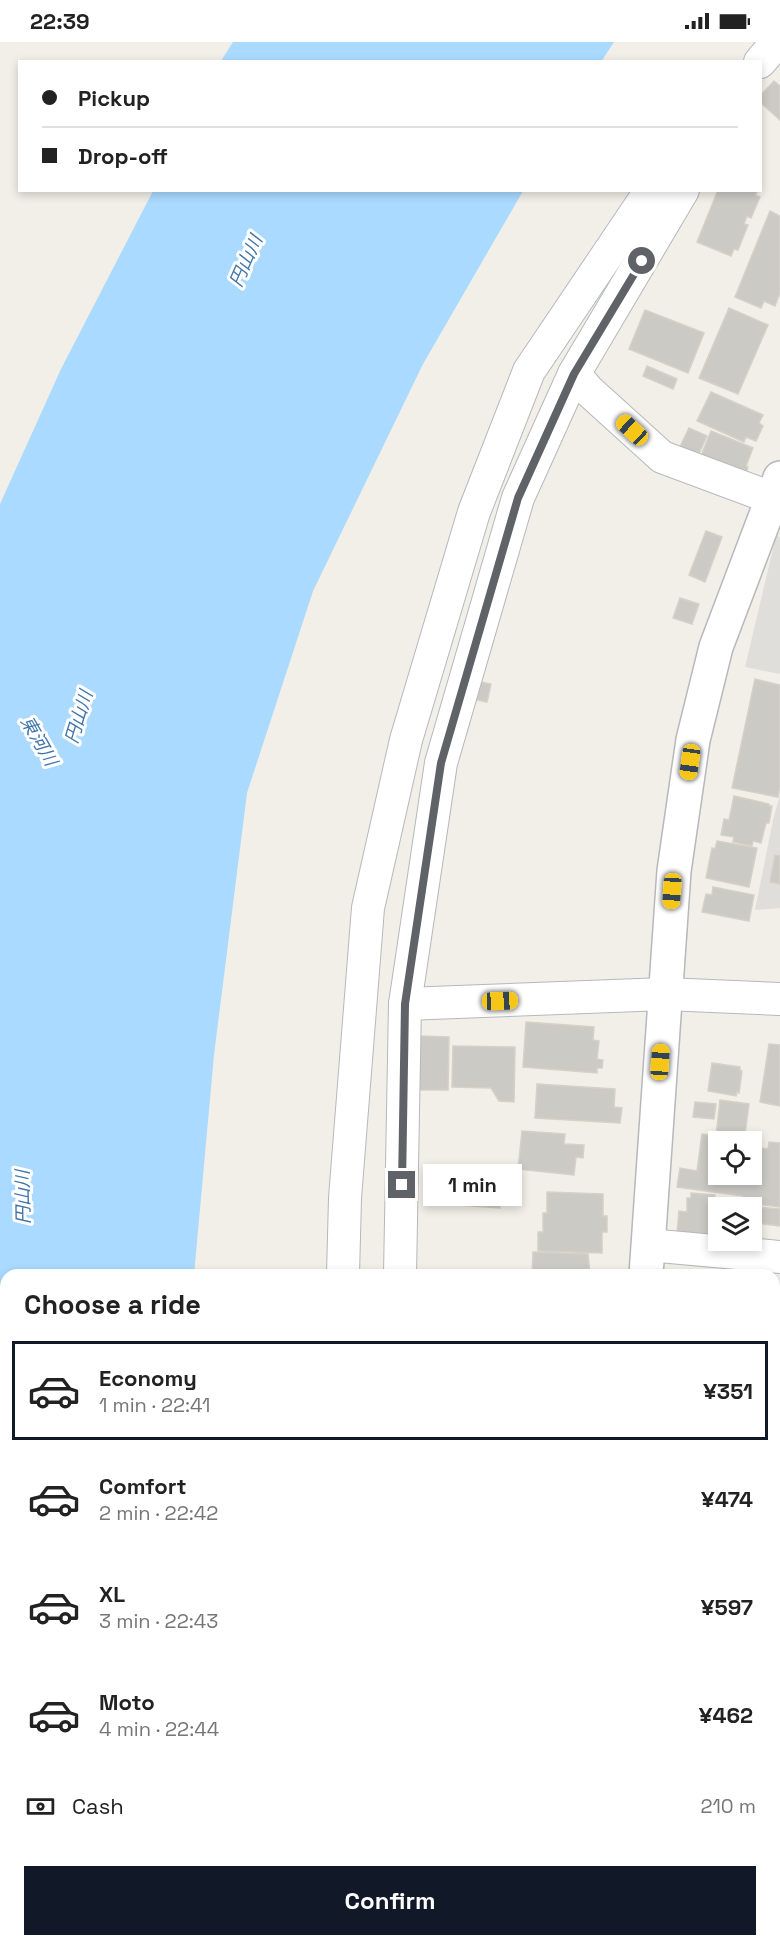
<!DOCTYPE html>
<meta charset="utf-8">
<style>
:root{--surface:#fff;--page:#f6f6f6;--text:#222;--muted:#767676;--line:#e0e0e0;--accent:#111827}
body{margin:0;font-family:"Space Grotesk","Noto Sans JP",sans-serif;background:var(--page);color:var(--text);height:100vh;display:flex;flex-direction:column;font-size:22px;white-space:nowrap}
*{box-sizing:border-box;margin:0}
p{font-size:20px;color:var(--muted)}
.icon{flex:none;width:33px;height:33px;fill:none;stroke:currentColor;stroke-width:2;stroke-linecap:round;stroke-linejoin:round}
.map{position:relative;flex:1;overflow:hidden}
.drawer{position:absolute;left:0px;top:1227px;width:780px;height:678px;display:flex;flex-direction:column;background:var(--surface);border-radius:18px 18px 0 0;box-shadow:0 3px 9px #0003}
.drawer>*{flex:none}
.hud{position:absolute;left:18px;top:18px;width:744px;height:132px;border-radius:0px;box-shadow:0 3px 9px #0003;display:grid;align-content:center;height:132px;padding:0 24px;background:var(--surface)}
.fabs{position:absolute;left:708px;top:1089px;display:grid;gap:12px}
.fabs a{display:grid;place-items:center;width:54px;height:54px;border-radius:0px;background:var(--surface);box-shadow:0 3px 9px #0003;font-size:30px}
.end{position:absolute;width:27px;height:27px;margin:-14px;border:8px solid #5f6368;background:#fff;box-shadow:0 0 0 3px #fff}
.from{border-radius:50%}
.bubble{position:absolute;height:42px;border-radius:0px;background:var(--surface);box-shadow:0 3px 9px #0003;font-size:20px;font-weight:700;line-height:42px;text-align:center}
.car{position:absolute;width:18px;height:36px;margin:-18px -9px;border-radius:8px;box-shadow:0 0 4px 2px #0007;background:linear-gradient(#f5c518 24%,#345 0 40%,#f5c518 0 76%,#345 0 86%,#f5c518 0)}
.hud b{display:flex;align-items:center;gap:21px;height:57px;font-size:22px}
.hud b+b{border-top:2px solid var(--line)}
.hud i{width:15px;height:15px;background:var(--text)}
ul{padding:0;list-style:none}
li{display:flex;align-items:center;gap:18px;height:99px;margin:0 12px 9px;padding:0 12px;border:3px solid transparent;border-radius:0px}
li div{flex:1}
li b{display:block;font-size:22px}
li em{font-style:normal;font-weight:700}
li.on{border-color:var(--accent)}
li>.icon{width:54px;height:54px;stroke-width:1.5}
h2{padding:0 24px;font-size:27px;line-height:72px}
.pay{display:flex;align-items:center;gap:15px;height:66px;padding:0 24px;font-size:22px}
.pay p{margin-inline-start:auto}
.button{display:flex;gap:12px;margin-top:auto;padding:12px 24px}
.button a{flex:1;height:69px;border-radius:0px;background:var(--accent);color:#fff;font-size:24px;font-weight:700;line-height:69px;text-align:center}
.status{display:flex;justify-content:space-between;align-items:center;height:42px;padding:0 30px;background:var(--surface);direction:ltr}
.status svg{height:16px;fill:currentColor}
.map>svg:first-child{display:block}
</style>
<div class="status"><b>22:39</b><svg viewBox="0 0 49 12"><path d="M0 12V9h3v3zM5 12V6h3v6zM10 12V3h3v9zM15 12V0h3v12zM26 1h20v11H26zM47 4h2v5h-2z"/></svg></div>
<div class="map">
<svg width="780" height="1905" viewBox="0 0 780 1905">
<rect width="100%" height="100%" fill="#f1efe8"/>
<!-- industrial -->
<g fill="#e0deda">
<polygon points="776,494 780,495 780,632 745,625"/>
<polygon points="780,753 780,866 755,868 773,778"/>
</g>
<!-- water -->
<g fill="#aadaff">
<polygon points="233,0 614,0 601,20 221,19"/>
<polygon points="153,149 523,149 423,322 313,549 247,751 214,1013 194,1233 6,1233 6,1786 0,1824 0,1645 2,1629 0,1628 0,462 61,327"/>
<polygon points="62,1899 167,1899 166,1905 61,1905"/>
</g>
<g fill="none" stroke-linecap="round" stroke-linejoin="round">
<!-- stream -->
<polyline stroke="#aadaff" stroke-width="9" points="265,1905 298,1899"/>
</g>
<!-- building -->
<g fill="#cccac5" stroke="#d6d1c6" stroke-width="1.5">
<polygon points="774,39 780,44 780,78 760,60 760,54"/>
<polygon points="718,148 758,148 755,153 760,155 751,176 747,174 744,182 748,183 738,208 734,207 731,214 697,200"/>
<polygon points="770,169 780,174 780,251 775,264 764,259 761,266 735,255"/>
<polygon points="729,266 768,283 738,352 699,336"/>
<polygon points="645,268 704,291 688,331 629,307"/>
<polygon points="647,324 677,337 673,347 643,334"/>
<polygon points="711,350 763,373 759,381 763,384 756,399 746,395 744,400 697,379"/>
<polygon points="689,386 707,394 697,416 679,407"/>
<polygon points="711,389 753,406 746,424 748,425 744,437 698,421"/>
<polygon points="706,489 722,495 705,540 689,533"/>
<polygon points="680,556 699,562 692,582 673,576"/>
<polygon points="755,637 780,643 780,744 778,755 732,746"/>
<polygon points="481,640 491,642 487,660 477,658"/>
<polygon points="734,754 769,762 769,764 772,764 769,781 766,781 761,801 753,799 752,804 733,800 734,795 721,793 724,777 729,778"/>
<polygon points="717,799 757,806 749,845 706,836 712,806 715,807"/>
<polygon points="775,813 780,814 780,842 770,840"/>
<polygon points="713,845 754,853 749,879 702,870 706,852 712,853"/>
<polygon points="526,980 594,985 593,998 599,999 597,1017 603,1018 602,1026 597,1026 597,1031 523,1025"/>
<polygon points="420,994 449,995 448,1048 418,1048"/>
<polygon points="769,1002 780,1003 780,1064 760,1060"/>
<polygon points="453,1004 515,1005 514,1060 499,1059 491,1046 452,1045"/>
<polygon points="712,1021 740,1025 740,1029 742,1029 739,1051 737,1050 736,1054 708,1049"/>
<polygon points="537,1042 615,1047 614,1065 622,1066 620,1081 535,1076"/>
<polygon points="720,1058 749,1062 744,1100 718,1100 718,1132 752,1132 752,1105 768,1107 769,1100 780,1101 780,1165 742,1160 743,1154 677,1145 680,1126 697,1129 702,1092 716,1094"/>
<polygon points="695,1060 716,1062 714,1077 693,1075"/>
<polygon points="522,1089 565,1092 564,1102 584,1103 583,1116 576,1115 574,1133 518,1127"/>
<polygon points="460,1134 506,1137 505,1153 500,1153 500,1166 458,1163"/>
<polygon points="547,1150 603,1152 603,1174 607,1174 607,1190 602,1190 602,1211 538,1209 538,1190 543,1190 543,1171 547,1171"/>
<polygon points="691,1151 715,1153 711,1196 677,1191 679,1169 687,1170 687,1156 691,1156"/>
<polygon points="757,1165 780,1167 780,1184 756,1181"/>
<polygon points="533,1210 588,1212 590,1233 532,1233"/>
<polygon points="774,1492 778,1492 779,1542 774,1542"/>
<polygon points="780,1837 780,1876 779,1879 774,1880 774,1838"/>
</g>
<g fill="none" stroke-linecap="round" stroke-linejoin="round">
<defs>
<g id="minor">
<polyline points="760,20 777,0"/>
<polyline points="574,332 588,348 662,415 772,456"/>
<polyline points="405,962 665,952 780,957"/>
<polyline points="648,1203 780,1215"/>
<polyline points="343,1233 345,1156 368,866 406,698 474,470 529,329 651,148"/>
<polyline points="400,1233 405,962 441,721 518,456 574,332 683,148"/>
<polyline points="329,1905 329,1899"/>
</g>
<g id="tertiary">
<polyline points="646,1233 674,829 693,698 716,605 780,436"/>
<polyline points="643,1905 643,1899"/>
</g>
</defs>
<!-- minor casing -->
<use href="#minor" stroke="#b5b8bc" stroke-width="34"/>
<!-- tertiary casing -->
<use href="#tertiary" stroke="#b5b8bc" stroke-width="36"/>
<!-- minor -->
<use href="#minor" stroke="#fff" stroke-width="32"/>
<!-- tertiary -->
<use href="#tertiary" stroke="#fff" stroke-width="33"/>
</g>
<g fill="none" stroke-linecap="round" stroke-linejoin="round">
<!-- route -->
<polyline stroke="#5f6368" stroke-width="8" points="402,1143 405,962 441,721 518,456 574,332 642,219"/>
</g>
<g text-anchor="middle" stroke-width="6" stroke-linejoin="round" paint-order="stroke">
<!-- water labels -->
<g font-size="18" font-style="italic" fill="#4174aa" stroke="#fff">
<text transform="translate(246 219) rotate(-66)" y="6">円山川</text>
<text transform="translate(79 675) rotate(-73)" y="6">円山川</text>
<text transform="translate(39 699) rotate(60)" y="6">東河川</text>
<text transform="translate(23 1155) rotate(-91)" y="6">円山川</text>
</g>
</g>
</svg>
<div class="fabs">
<a><svg class="icon" aria-label="locate" viewBox="0 0 24 24"><circle cx="12" cy="12" r="6"/><path d="M12 2v4M12 18v4M2 12h4M18 12h4"/></svg></a>
<a><svg class="icon" aria-label="layers" viewBox="0 0 24 24"><path d="M12 4l9 5-9 5-9-5zM3 14l9 5 9-5"/></svg></a>
</div>
<i class="end from" style="left:642px;top:219px"></i>
<i class="end" style="left:402px;top:1143px"></i>
<div class="bubble" style="left:423px;top:1122px;width:99px">1 min</div>
<i class="car" style="left:632px;top:388px;rotate:313deg"></i>
<i class="car" style="left:690px;top:720px;rotate:188deg"></i>
<i class="car" style="left:672px;top:849px;rotate:184deg"></i>
<i class="car" style="left:500px;top:959px;rotate:88deg"></i>
<i class="car" style="left:660px;top:1020px;rotate:4deg"></i>
<div class="hud">
<b><i class="from"></i>Pickup</b>
<b><i></i>Drop-off</b>
</div>
<section class="drawer">
<h2>Choose a ride</h2>
<ul>
<li class="on"><svg class="icon" aria-label="car" viewBox="0 0 24 24"><path d="M5 17H2v-5l4-1 3-4h7l3 4 3 1v5h-3M9 17h6M6 11h13"/><circle cx="7" cy="17" r="2"/><circle cx="17" cy="17" r="2"/></svg><div><b>Economy</b><p>1 min · 22:41</p></div><em>¥351</em></li>
<li><svg class="icon" aria-label="car" viewBox="0 0 24 24"><path d="M5 17H2v-5l4-1 3-4h7l3 4 3 1v5h-3M9 17h6M6 11h13"/><circle cx="7" cy="17" r="2"/><circle cx="17" cy="17" r="2"/></svg><div><b>Comfort</b><p>2 min · 22:42</p></div><em>¥474</em></li>
<li><svg class="icon" aria-label="car" viewBox="0 0 24 24"><path d="M5 17H2v-5l4-1 3-4h7l3 4 3 1v5h-3M9 17h6M6 11h13"/><circle cx="7" cy="17" r="2"/><circle cx="17" cy="17" r="2"/></svg><div><b>XL</b><p>3 min · 22:43</p></div><em>¥597</em></li>
<li><svg class="icon" aria-label="car" viewBox="0 0 24 24"><path d="M5 17H2v-5l4-1 3-4h7l3 4 3 1v5h-3M9 17h6M6 11h13"/><circle cx="7" cy="17" r="2"/><circle cx="17" cy="17" r="2"/></svg><div><b>Moto</b><p>4 min · 22:44</p></div><em>¥462</em></li>
</ul>
<div class="pay"><svg class="icon" aria-label="cash" viewBox="0 0 24 24"><path d="M3 7h18v10H3z"/><circle cx="12" cy="12" r="2"/></svg>Cash<p>210 m</p></div>
<div class="button"><a>Confirm</a></div>
</section>
</div>
